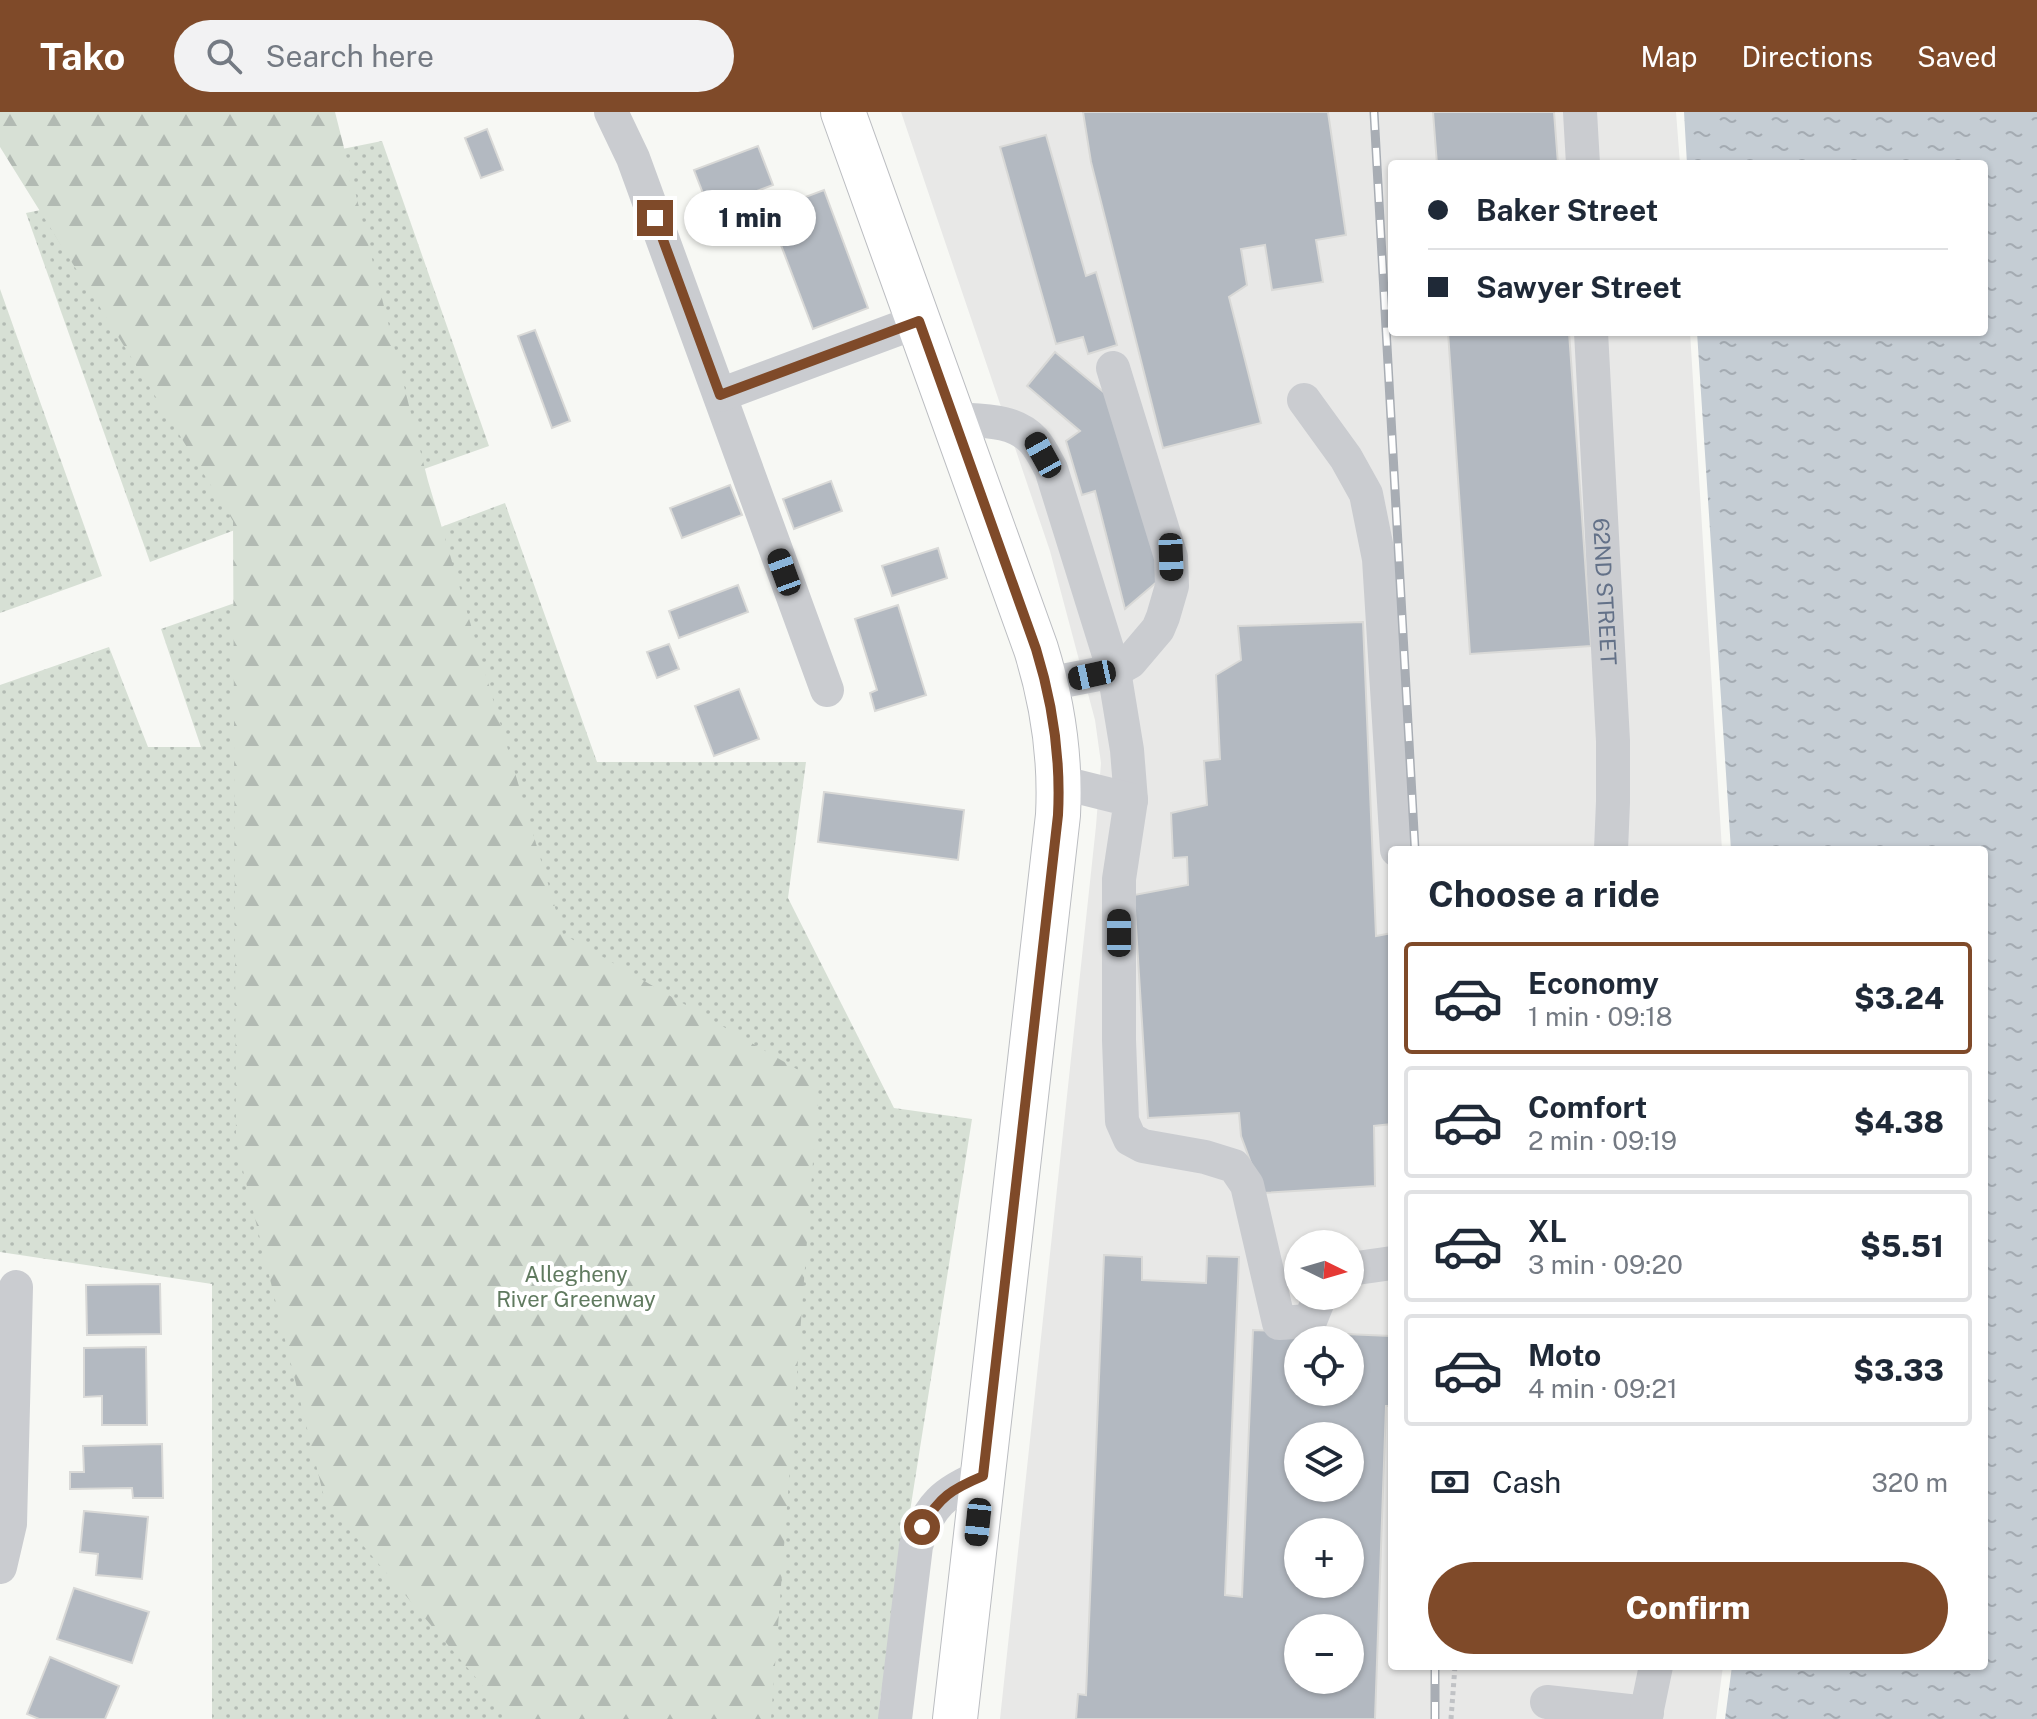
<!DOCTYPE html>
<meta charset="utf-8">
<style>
:root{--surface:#fff;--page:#f2f2f3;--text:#1f2937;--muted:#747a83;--line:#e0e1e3;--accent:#7f4a29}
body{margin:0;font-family:"Public Sans",sans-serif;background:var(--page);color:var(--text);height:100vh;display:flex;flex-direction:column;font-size:30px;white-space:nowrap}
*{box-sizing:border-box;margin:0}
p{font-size:26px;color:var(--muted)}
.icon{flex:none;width:44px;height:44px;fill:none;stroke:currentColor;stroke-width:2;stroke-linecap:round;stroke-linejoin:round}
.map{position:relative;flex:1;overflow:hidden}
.side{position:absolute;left:1388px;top:734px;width:600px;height:824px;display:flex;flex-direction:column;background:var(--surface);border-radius:8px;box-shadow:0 2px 6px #0004}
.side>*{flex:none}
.banner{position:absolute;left:1388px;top:48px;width:600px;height:176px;border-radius:8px;box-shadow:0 2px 6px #0004;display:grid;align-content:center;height:176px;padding:0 40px;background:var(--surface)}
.needle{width:52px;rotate:95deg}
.controls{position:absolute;left:1284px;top:1118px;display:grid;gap:16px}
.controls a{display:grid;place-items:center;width:80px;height:80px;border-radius:50%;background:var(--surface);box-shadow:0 2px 6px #0004;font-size:40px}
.end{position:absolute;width:36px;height:36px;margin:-18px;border:10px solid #7f4a29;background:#fff;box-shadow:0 0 0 4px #fff}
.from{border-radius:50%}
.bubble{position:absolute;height:56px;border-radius:28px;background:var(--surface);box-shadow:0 2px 6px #0004;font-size:26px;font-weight:800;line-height:56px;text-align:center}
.car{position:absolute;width:24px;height:48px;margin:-24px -12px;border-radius:10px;box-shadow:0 0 6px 2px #0007;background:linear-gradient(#222 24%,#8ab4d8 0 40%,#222 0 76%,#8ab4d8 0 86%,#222 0)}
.banner b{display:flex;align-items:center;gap:28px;height:76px;font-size:30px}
.banner b+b{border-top:2px solid var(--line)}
.banner i{width:20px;height:20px;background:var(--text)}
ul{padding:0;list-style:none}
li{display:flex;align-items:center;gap:24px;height:112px;margin:0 16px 12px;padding:0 24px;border:4px solid var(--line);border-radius:8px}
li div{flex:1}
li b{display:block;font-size:30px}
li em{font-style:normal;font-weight:800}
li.current{border-color:var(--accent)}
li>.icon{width:72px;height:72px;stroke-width:1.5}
h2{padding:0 40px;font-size:36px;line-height:96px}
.pay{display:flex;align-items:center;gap:20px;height:88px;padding:0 40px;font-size:30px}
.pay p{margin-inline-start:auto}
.primary-button{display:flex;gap:16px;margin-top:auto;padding:16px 40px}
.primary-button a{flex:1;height:92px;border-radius:48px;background:var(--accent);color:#fff;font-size:32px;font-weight:800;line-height:92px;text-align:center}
header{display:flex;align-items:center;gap:48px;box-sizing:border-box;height:112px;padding:0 40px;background:var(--accent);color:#fff}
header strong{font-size:38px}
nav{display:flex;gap:44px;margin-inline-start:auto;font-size:28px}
.search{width:560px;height:72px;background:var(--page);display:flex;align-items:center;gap:20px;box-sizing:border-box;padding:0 28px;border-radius:44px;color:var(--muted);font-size:30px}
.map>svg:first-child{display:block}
</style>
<header>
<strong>Tako</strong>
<div class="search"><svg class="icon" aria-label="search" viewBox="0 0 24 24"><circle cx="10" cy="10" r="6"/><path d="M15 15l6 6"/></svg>Search here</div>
<nav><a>Map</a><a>Directions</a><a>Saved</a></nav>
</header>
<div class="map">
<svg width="2037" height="1607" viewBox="0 0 2037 1607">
<defs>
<pattern id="grass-dots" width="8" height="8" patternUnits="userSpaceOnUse" patternTransform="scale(2)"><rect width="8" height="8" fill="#d7e0d5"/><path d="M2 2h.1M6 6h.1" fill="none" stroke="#b2bab3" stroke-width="1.8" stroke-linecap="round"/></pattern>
<pattern id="forest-firs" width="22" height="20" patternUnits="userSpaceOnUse" patternTransform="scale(2)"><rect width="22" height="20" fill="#d7e0d5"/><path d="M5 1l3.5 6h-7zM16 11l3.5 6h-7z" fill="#b2bab3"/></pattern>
<pattern id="water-ripples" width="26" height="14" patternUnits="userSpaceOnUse" patternTransform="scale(2)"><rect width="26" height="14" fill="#c5cdd4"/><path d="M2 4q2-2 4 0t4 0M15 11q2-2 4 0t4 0" fill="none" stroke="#a4abb2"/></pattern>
</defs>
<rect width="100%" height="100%" fill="#f7f8f4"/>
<!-- built -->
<path fill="#e8e8e7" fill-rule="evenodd" d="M901,0H1676L1680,52H1392V220H1690L1722,738H1392V1554H1723L1716,1607H1000L1096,714L1101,651L1095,608L1050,439ZM1298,1132H1350V1184H1298ZM1298,1228H1350V1280H1298ZM1298,1324H1350V1376H1298ZM1298,1420H1350V1472H1298ZM1298,1516H1350V1568H1298Z"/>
<!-- grass -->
<g fill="url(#grass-dots)">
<polygon points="382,29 489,334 342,386 228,60"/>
<polygon points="180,69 296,395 150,450 26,101"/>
<polygon points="0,177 102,464 0,501"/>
<polygon points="505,391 597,650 806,650 788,786 894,996 972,1007 880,1589 879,1607 212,1607 212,1172 0,1140 0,573 109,535 148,635 201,635 161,517 308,465"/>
</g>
<!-- forest -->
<polygon fill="url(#forest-firs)" points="0,0 335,0 428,369 563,822 819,970 771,1607 511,1607 325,1389 236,1030 233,409 0,35"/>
<!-- water -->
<polygon fill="url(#water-ripples)" points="1684,0 2037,0 2037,1607 1725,1607 1732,1554 1984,1554 1984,738 1731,738 1697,220 1984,220 1984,52 1687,52"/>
<!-- building -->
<g fill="#b3b9c1" stroke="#d9d9d7" stroke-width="2" fill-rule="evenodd">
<polygon points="1083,0 1328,0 1346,123 1316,128 1323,170 1272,178 1265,133 1241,137 1247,173 1229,185 1261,311 1163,336 1091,50"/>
<polygon points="1433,0 1554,0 1558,52 1437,52"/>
<polygon points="487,17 503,58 481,66 465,26"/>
<polygon points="1046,23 1086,164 1096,160 1117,233 1088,242 1083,225 1056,232 1000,35"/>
<polygon points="758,34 773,73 709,97 694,58"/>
<polygon points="824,78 868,196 813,217 768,99"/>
<polygon points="535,218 570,309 552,316 518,224"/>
<polygon points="1448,220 1569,220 1591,534 1470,542"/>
<polygon points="1055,240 1112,287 1165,463 1125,497 1095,379 1082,383 1066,329 1080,319 1027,274"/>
<polygon points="831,369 842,399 794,417 783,387"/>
<polygon points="730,373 742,403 682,426 670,396"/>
<polygon points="938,436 947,466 892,484 882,454"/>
<polygon points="738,473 748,500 679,526 669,499"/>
<polygon points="898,493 926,583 875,599 870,581 877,578 855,507"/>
<polygon points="1363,510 1376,824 1392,821 1392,1012 1374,1014 1375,1074 1262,1081 1241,1024 1239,1001 1148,1006 1134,783 1188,773 1187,745 1173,746 1171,701 1207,693 1204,649 1220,647 1216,563 1241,548 1238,514"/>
<polygon points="669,532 679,557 657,566 647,540"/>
<polygon points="739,577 759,627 714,644 695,594"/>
<polygon points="824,680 964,698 958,748 818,730"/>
<path d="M1104,1143L1142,1145V1168L1206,1171L1207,1144L1239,1145L1225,1483L1242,1485L1253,1218L1391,1224L1392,1294H1386L1375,1607H1076L1078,1582L1086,1583ZM1298,1228H1350V1280H1298ZM1298,1324H1350V1376H1298ZM1298,1420H1350V1472H1298ZM1298,1516H1350V1568H1298Z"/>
<polygon points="160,1172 161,1222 87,1223 86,1173"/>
<polygon points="146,1235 147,1313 102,1313 102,1284 84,1285 84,1236"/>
<polygon points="162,1332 163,1386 133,1386 132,1376 70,1377 70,1360 84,1360 83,1334"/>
<polygon points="84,1399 148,1405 142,1467 96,1463 98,1442 80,1440"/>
<polygon points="74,1476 149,1500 132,1551 57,1527"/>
<polygon points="50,1545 119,1574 105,1607 39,1607 27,1602"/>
</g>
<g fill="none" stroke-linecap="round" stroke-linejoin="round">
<defs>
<path id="highway" d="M843,0L1036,537C1053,592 1061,645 1058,703L955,1607"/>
</defs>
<!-- highway casing -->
<use href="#highway" stroke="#bbbdc1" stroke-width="46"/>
<!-- path -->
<polyline stroke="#c0c2c5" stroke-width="5" stroke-dasharray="4 4" stroke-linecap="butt" points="1451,1607 1455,1554"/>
<!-- minor -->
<g stroke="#caccd0" stroke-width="34">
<polyline points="611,0 633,46 827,578"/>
<polyline points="1580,0 1583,52"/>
<path id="s1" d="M1591,220L1613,629V690L1611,738"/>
<polyline points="720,283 919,209"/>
<polyline points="1304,288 1346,346 1366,382 1379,447 1397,738"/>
<path d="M954,307C982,309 1014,307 1034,329C1041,337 1046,348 1051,357L1114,559L1127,638L1131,688"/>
<polyline points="1047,572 1114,559 1130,550 1158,517 1163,505 1172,474 1171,445 1113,256"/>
<polyline points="1059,670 1131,688 1119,767 1119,928 1122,1009 1130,1027 1143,1034 1205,1045 1234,1054 1247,1073 1279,1211 1310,1209 1320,1184"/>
<polyline points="1350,1157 1392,1151"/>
<polyline points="0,1455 10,1412 16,1175"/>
<polyline points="1547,1590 1647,1601"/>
<path d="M895,1607L916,1434C928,1394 945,1379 983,1364"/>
<polyline points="1645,1607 1656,1554"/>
</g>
<!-- highway -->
<use href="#highway" stroke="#fff" stroke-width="44"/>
<defs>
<g id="rail">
<polyline points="1374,0 1415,738"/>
<polyline points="1435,1554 1435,1607"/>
</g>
</defs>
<!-- rail casing -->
<use href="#rail" stroke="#a8adb4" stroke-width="9"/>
<!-- rail -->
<use href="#rail" stroke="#fff" stroke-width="6" stroke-dasharray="18" stroke-linecap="butt"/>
</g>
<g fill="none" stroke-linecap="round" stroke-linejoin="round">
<!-- route -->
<path stroke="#7f4a29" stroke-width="10" d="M655,106L720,283L919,209L1036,537C1053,592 1061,645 1058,703L983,1364C952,1377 939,1385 922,1415"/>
</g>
<g text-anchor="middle" stroke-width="8" stroke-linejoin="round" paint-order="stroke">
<!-- street labels -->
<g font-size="22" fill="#637188" stroke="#fff">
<text dy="8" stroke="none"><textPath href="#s1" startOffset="260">62ND STREET</textPath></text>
</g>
<!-- park labels -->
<g font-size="22" fill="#607a5f" stroke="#fff">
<text x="576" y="1170">Allegheny<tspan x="576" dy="25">River Greenway</tspan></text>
</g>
</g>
</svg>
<div class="controls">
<a><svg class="needle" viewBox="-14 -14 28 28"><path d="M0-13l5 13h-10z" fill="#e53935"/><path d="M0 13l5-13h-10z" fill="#747a83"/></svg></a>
<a><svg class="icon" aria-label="locate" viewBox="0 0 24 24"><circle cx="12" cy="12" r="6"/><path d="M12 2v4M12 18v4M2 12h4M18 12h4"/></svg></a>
<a><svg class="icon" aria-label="layers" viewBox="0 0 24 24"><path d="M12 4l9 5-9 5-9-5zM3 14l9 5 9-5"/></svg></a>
<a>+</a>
<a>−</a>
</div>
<i class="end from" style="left:922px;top:1415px"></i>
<i class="end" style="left:655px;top:106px"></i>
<div class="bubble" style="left:684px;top:78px;width:132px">1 min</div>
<i class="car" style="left:1043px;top:343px;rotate:331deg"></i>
<i class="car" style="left:1171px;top:445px;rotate:178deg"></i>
<i class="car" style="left:784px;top:460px;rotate:340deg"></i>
<i class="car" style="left:1092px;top:563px;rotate:258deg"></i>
<i class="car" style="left:1119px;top:821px;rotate:0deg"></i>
<i class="car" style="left:978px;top:1410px;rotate:186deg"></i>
<div class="banner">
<b><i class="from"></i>Baker Street</b>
<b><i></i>Sawyer Street</b>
</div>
<section class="side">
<h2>Choose a ride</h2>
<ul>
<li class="current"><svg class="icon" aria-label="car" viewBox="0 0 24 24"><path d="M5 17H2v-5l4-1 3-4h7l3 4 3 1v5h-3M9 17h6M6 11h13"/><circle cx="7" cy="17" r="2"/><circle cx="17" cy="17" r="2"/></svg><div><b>Economy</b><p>1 min · 09:18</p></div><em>$3.24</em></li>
<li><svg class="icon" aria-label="car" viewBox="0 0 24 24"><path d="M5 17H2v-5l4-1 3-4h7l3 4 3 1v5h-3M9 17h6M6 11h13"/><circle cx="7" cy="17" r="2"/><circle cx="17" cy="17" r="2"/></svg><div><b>Comfort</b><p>2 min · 09:19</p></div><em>$4.38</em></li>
<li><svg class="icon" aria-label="car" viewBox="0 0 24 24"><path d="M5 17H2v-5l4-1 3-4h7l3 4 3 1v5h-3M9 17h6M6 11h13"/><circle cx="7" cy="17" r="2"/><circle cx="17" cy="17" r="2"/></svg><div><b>XL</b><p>3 min · 09:20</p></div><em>$5.51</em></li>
<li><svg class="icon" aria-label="car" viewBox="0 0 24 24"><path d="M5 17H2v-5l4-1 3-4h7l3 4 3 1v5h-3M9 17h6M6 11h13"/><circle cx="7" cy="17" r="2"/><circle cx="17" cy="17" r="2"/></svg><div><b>Moto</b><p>4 min · 09:21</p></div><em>$3.33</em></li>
</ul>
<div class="pay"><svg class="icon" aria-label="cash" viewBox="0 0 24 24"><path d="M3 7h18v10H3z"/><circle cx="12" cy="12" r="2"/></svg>Cash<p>320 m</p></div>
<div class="primary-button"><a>Confirm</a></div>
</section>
</div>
